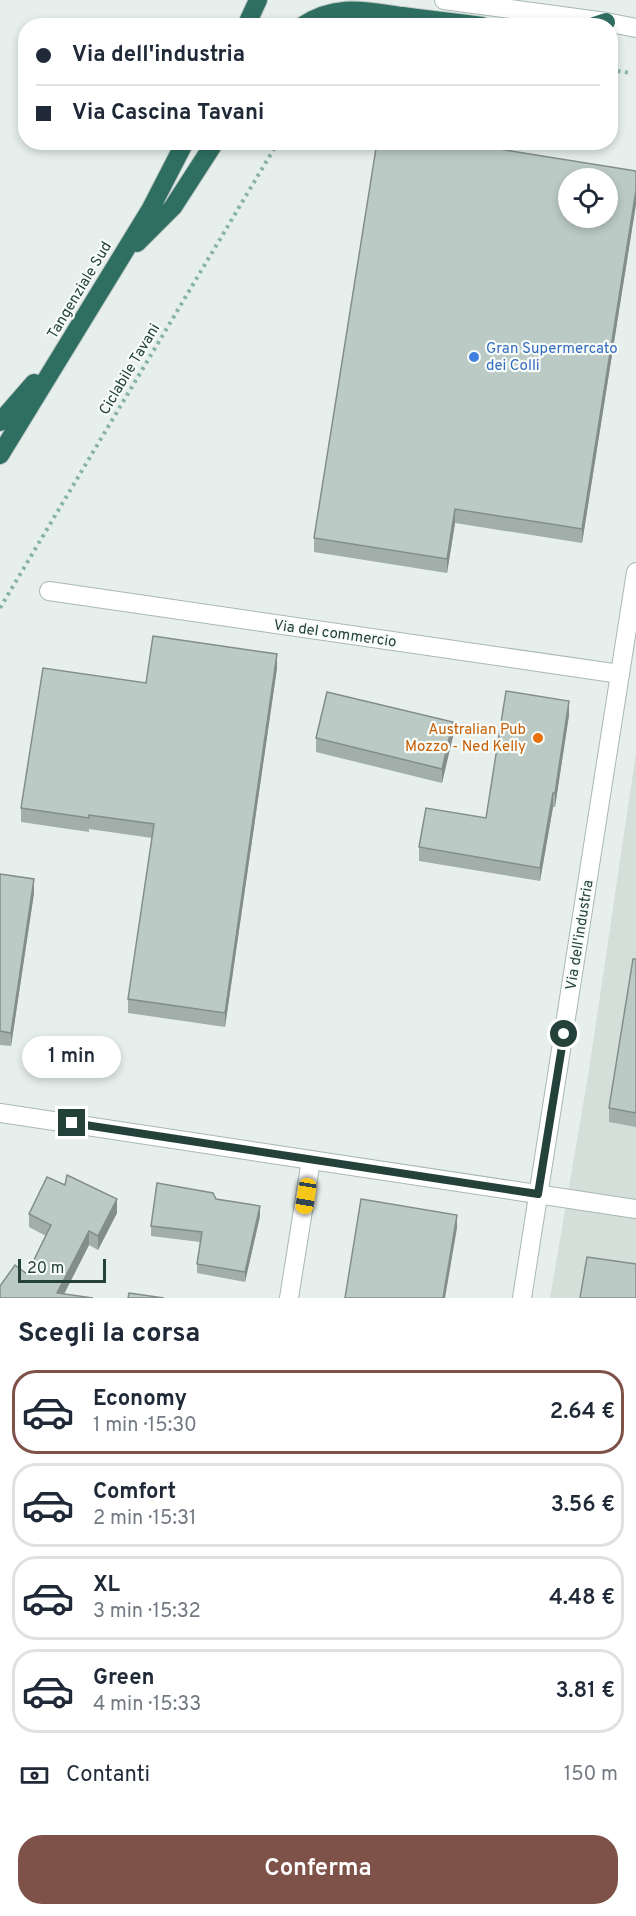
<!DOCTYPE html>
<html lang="it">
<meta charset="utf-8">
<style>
:root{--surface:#fff;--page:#f2f2f3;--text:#1f2937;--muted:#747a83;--line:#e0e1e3;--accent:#7f5249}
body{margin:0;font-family:Overpass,sans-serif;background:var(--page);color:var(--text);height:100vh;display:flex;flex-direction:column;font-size:22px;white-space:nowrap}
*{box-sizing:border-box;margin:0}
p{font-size:20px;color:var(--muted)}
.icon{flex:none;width:33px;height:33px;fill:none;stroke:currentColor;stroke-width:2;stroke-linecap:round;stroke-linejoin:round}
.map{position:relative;height:1298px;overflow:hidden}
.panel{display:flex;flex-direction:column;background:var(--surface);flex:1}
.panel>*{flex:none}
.banner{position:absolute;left:18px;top:18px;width:600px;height:132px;border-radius:24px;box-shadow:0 3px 9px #0003;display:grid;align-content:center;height:132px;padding:0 18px;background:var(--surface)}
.controls{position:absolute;left:558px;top:168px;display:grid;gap:12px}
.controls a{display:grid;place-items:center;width:60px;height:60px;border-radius:50%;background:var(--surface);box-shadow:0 3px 9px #0003;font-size:30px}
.scale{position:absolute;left:18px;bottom:15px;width:88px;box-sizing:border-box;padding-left:6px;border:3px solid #24423a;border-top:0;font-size:16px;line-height:21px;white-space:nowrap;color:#24423a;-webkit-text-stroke:4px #f7fbf9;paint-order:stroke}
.end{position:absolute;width:27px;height:27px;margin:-14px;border:8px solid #24423a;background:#fff;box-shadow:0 0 0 3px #fff}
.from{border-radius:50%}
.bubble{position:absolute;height:42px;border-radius:21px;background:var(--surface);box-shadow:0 3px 9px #0003;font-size:20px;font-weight:600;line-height:42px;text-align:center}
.car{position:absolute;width:18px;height:36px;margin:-18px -9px;border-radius:8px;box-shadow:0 0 4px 2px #0007;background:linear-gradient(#f5c518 24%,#345 0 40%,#f5c518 0 76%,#345 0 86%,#f5c518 0)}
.banner b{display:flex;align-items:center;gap:21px;height:57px;font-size:22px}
.banner b+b{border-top:2px solid var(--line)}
.banner i{width:15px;height:15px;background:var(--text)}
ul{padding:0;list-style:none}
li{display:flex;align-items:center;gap:18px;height:84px;margin:0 12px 9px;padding:0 6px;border:3px solid var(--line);border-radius:24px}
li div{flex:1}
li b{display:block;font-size:22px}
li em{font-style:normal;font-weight:600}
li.current{border-color:var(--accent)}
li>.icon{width:54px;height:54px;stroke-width:1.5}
h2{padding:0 18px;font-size:27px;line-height:72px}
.pay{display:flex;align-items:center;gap:15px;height:66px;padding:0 18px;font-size:22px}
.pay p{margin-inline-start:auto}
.action{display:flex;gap:12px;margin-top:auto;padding:12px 18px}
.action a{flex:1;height:69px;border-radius:24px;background:var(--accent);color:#fff;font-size:24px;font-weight:600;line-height:69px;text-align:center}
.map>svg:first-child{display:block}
</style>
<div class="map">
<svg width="636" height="1298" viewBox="0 0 636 1298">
<rect width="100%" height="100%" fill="#e6efeb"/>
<!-- built -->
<polygon fill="#d4dfda" points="636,753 636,1298 550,1298 589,1070"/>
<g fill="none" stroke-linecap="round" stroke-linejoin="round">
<defs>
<g id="minor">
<polyline points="444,0 606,22 636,28"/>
<polyline points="49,591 620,674"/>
<polyline points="0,1113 636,1209"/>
<polyline points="289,1298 311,1160"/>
<polyline points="522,1298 636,572"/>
</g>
<g id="highway">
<polyline points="246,26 258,0"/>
<path d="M302,26C336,3 366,11 402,16C429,20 455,22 482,26"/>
<polyline points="594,26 606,22"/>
<polyline points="137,243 173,207 215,142"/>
<polyline points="0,422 34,383"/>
<polyline points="0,455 150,210 185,142"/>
</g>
</defs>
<!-- minor casing -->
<use href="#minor" stroke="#a8b8b2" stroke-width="20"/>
<!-- highway casing -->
<use href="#highway" stroke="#c2cac8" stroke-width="20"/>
<!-- path -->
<g stroke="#86b3a5" stroke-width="4" stroke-dasharray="3 4.5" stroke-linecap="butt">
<polyline points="610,70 631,73"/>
<polyline points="0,608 278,142"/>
</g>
<!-- minor -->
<use href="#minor" stroke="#fff" stroke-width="18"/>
<!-- highway -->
<use href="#highway" stroke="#2f6f62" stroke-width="18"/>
</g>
<!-- wall -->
<g fill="#a1aea9">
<polygon points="636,171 636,204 582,543 455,523 447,573 314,552 314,538"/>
<polygon points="277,668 225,1027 128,1013 128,999 152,838 89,829 89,832 21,822 21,808 146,683"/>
<polygon points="569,715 555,807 553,807 540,881 419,861 419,847 486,818"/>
<polygon points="453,736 442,783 316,752 316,738"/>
<polygon points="0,874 34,893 11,1046 0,1045"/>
<polygon points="636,959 636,1127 609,1122 609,1108"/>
<polygon points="216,1199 260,1216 245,1282 197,1273 197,1264 200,1242 151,1236 151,1226"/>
<polygon points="117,1213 98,1250 89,1245 64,1294 0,1298 27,1274 46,1236 29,1227 29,1214"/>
</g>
<!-- shaded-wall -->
<g fill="#838d89">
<polygon points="636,190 636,204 582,543 582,529"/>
<polygon points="455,509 455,523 447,573 447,559"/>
<polygon points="277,654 277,668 225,1027 225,1013"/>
<polygon points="569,701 569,715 555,807 555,793"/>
<polygon points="453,722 453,736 442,783 442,769"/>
<polygon points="553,793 553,807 540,881 540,868"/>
<polygon points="34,879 34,893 11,1046 11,1033"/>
<polygon points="117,1199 117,1213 98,1250 98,1236"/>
<polygon points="260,1206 260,1216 245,1282 245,1272"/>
<polygon points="457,1215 457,1228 445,1298 443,1298"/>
<polygon points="89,1231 89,1245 62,1298 57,1293"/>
</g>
<!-- building -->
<g fill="#bbcac4" stroke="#838d89" stroke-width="1.5" fill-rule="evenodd">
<path d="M377,142H455L636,171V190L582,529L455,509L447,559L314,538ZM568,178H608V218H568Z"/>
<polygon points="153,636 277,654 225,1013 128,999 154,824 89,815 89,818 21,808 43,668 146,683"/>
<polygon points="506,691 569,701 555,793 553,793 540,868 419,847 426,808 486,818"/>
<polygon points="327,692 453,722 442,769 316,738"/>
<polygon points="0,874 34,879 11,1033 0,1031"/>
<polygon points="633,959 636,959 636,1113 609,1108"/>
<polygon points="67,1175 117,1199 98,1236 89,1231 57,1293 93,1298 0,1298 0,1286 15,1265 27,1274 51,1225 29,1214 47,1177 65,1185"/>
<polygon points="157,1183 213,1193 216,1199 260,1206 245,1272 197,1264 202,1232 151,1226"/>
<polygon points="361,1199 457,1215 443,1298 345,1298"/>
<polygon points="587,1257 636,1264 636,1298 580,1298"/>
<polygon points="129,1293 164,1298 128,1298"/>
</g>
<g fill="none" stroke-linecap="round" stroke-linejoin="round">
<!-- route -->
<polyline stroke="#24423a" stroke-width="8" points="72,1123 538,1194 564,1034"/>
</g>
<!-- markers -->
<circle fill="#3f7fe0" stroke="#f7fbf9" stroke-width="2" cx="474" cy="357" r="6"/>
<circle fill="#e8710a" stroke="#f7fbf9" stroke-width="2" cx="538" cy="738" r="6"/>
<g text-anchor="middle" stroke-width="4.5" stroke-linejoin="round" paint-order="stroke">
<!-- street labels -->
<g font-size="15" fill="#24423a" stroke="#f7fbf9">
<text transform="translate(79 290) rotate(-59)" y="5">Tangenziale Sud</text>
<text transform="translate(129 369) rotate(-59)" y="5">Ciclabile Tavani</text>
<text transform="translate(335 633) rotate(8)" y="5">Via del commercio</text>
<text transform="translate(579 935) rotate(-81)" y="5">Via dell'industria</text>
</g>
<!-- shop labels -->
<g font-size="15" fill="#366cbe" stroke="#f7fbf9" text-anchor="start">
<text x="486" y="353">Gran Supermercato<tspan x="486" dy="17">dei Colli</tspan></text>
</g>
<!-- food labels -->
<g font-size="15" fill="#c56008" stroke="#f7fbf9" text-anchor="end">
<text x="526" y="734">Australian Pub<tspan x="526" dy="17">Mozzo - Ned Kelly</tspan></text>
</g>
</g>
</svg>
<div class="controls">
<a><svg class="icon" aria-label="locate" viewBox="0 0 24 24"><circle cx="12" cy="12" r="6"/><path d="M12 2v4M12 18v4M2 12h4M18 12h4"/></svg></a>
</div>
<div class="scale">20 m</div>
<i class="end from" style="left:564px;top:1034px"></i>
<i class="end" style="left:72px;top:1123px"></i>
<div class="bubble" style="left:22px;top:1036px;width:99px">1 min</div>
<i class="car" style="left:306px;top:1196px;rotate:189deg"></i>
<div class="banner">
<b><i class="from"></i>Via dell'industria</b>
<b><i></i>Via Cascina Tavani</b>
</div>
</div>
<section class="panel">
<h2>Scegli la corsa</h2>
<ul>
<li class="current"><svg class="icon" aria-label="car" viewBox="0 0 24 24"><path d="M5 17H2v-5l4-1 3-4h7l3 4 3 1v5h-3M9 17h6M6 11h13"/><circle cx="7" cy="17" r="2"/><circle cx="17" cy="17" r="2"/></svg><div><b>Economy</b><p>1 min · 15:30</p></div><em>2.64 €</em></li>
<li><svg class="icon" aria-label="car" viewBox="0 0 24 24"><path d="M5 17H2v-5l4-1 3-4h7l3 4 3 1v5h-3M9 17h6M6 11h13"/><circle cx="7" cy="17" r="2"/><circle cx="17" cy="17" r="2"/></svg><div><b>Comfort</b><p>2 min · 15:31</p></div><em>3.56 €</em></li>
<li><svg class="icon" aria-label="car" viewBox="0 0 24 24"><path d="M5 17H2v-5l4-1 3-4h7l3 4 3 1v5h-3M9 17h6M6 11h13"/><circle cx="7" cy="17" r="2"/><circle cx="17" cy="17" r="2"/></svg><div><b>XL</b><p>3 min · 15:32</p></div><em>4.48 €</em></li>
<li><svg class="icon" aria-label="car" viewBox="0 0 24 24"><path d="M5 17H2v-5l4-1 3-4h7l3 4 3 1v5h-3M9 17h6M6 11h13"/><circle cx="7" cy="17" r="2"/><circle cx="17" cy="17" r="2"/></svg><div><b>Green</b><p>4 min · 15:33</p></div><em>3.81 €</em></li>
</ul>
<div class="pay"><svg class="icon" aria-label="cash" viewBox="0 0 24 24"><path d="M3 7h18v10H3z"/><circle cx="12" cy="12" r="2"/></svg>Contanti<p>150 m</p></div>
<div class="action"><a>Conferma</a></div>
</section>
